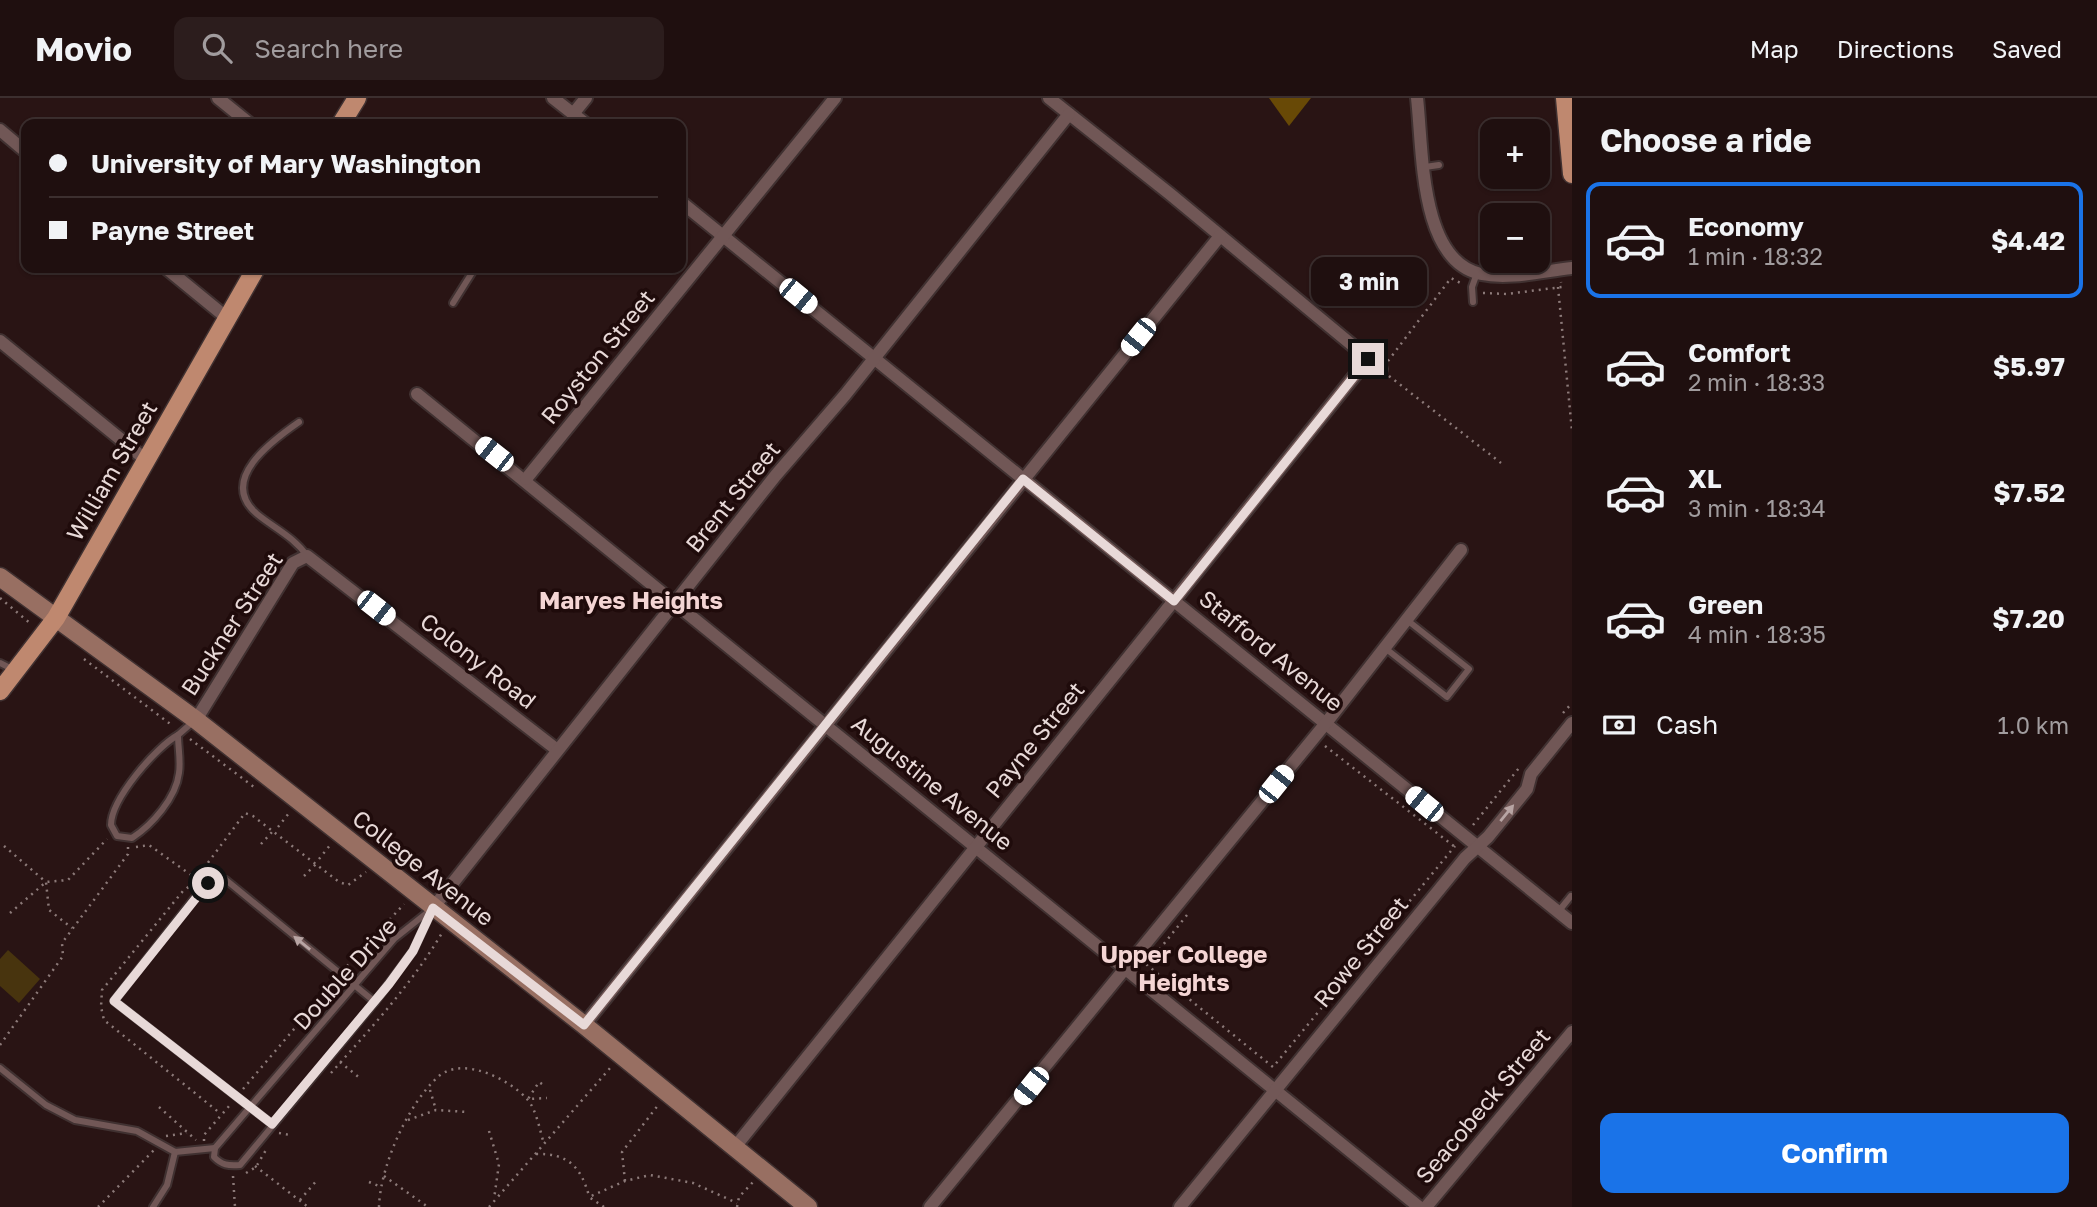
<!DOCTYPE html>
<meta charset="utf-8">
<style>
:root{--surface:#1f0f0f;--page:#2c1d1d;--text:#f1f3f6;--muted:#a19c9e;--line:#3c2f2f;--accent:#1a73e8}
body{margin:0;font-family:"Golos Text",sans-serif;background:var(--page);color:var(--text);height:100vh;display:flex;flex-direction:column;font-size:26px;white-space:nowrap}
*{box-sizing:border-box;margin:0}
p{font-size:23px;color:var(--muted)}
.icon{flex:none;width:38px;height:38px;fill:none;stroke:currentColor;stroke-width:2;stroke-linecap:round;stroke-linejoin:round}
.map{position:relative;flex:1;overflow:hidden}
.details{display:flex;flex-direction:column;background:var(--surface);width:525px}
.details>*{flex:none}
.top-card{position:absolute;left:21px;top:21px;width:665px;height:154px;border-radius:14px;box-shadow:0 2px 5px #0004,0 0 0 2px var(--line);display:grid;align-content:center;height:154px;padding:0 28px;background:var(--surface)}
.controls{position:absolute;left:1480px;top:21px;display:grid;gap:14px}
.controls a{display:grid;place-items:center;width:70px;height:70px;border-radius:14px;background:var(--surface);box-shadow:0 2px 5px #0004,0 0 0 2px var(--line);font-size:35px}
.end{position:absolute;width:32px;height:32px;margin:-16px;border:9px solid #e8d9d8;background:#111;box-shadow:0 0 0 4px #111}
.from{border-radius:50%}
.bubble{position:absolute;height:49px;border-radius:14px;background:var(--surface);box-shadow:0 2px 5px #0004,0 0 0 2px var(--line);font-size:23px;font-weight:700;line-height:49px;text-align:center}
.car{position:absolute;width:21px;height:42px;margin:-21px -10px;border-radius:9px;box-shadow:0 0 5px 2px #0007;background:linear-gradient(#fff 24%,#345 0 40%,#fff 0 76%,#345 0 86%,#fff 0)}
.top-card b{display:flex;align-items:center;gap:24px;height:66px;font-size:26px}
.top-card b+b{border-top:2px solid var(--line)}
.top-card i{width:18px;height:18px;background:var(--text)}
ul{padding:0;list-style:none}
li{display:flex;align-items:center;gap:21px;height:116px;margin:0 14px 10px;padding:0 14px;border:4px solid transparent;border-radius:14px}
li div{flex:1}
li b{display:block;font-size:26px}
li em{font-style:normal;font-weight:700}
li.active{border-color:var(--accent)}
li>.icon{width:63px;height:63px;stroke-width:1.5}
h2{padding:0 28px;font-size:32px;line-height:84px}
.pay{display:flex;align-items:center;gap:18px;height:77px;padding:0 28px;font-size:26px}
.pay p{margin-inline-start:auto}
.action{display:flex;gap:14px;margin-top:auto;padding:14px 28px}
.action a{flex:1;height:80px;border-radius:14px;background:var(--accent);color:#fff;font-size:28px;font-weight:700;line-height:80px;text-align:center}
header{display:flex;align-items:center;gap:42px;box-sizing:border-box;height:98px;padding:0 35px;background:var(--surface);border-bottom:2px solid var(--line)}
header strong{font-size:33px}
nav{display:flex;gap:38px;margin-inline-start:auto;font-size:24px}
.search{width:490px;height:63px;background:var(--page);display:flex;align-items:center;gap:18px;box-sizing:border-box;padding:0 24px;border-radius:14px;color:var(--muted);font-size:26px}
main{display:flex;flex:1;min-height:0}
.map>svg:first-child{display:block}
</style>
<header>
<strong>Movio</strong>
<div class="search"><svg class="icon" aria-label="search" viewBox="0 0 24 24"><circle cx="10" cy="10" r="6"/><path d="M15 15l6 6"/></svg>Search here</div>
<nav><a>Map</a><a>Directions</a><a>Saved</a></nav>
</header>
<main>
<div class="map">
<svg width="1572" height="1109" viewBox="0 0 1572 1109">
<rect width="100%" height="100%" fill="#291414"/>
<!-- green -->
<polygon fill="#48340e" points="8,852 40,881 19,905 0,888 0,861"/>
<!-- forest -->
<polygon fill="#684906" points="1269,0 1311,0 1289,28"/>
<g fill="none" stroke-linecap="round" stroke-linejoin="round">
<defs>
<g id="lane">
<polyline points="565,26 573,16"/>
<polyline points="1425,69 1439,67"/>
<polyline points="1473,204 1472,189 1477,175"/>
<polyline points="453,205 475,170"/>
<path d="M299,324C273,342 217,382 257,416C274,430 294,439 307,458"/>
<polyline points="1385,550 1447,599 1469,571 1407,522"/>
<polyline points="0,565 14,572"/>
<path d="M178,637C178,649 181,663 179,675C176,700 152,727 132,740L117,738L111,727C111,701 156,649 178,637Z"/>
<polyline points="178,637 194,623"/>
<path d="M433,810L413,853L375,904L240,1067C228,1068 222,1067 214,1059L215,1050L394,841Z"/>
<polyline points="1558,814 1571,798"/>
<polyline points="0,970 46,1007 75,1022 137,1033 175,1054 215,1050"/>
<polyline points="272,1026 114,903 196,798 208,785 226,782 375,904"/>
<polyline points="153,1109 167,1087 175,1054"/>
</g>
<g id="street">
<polyline points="218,0 250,26"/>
<polyline points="553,0 586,26"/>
<polyline points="1049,0 1170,96 1381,271"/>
<path d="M1417,0C1423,51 1419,163 1481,176C1510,182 1543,173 1572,170"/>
<polyline points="573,16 586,0"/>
<polyline points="0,32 26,54"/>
<polyline points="681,104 1572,825"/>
<polyline points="166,170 227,220"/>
<polyline points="0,243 146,362"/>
<polyline points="417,296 1419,1109"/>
<polyline points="526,381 835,0"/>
<polyline points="196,622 293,465 307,458 556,651"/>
<polyline points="433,810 776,377 845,297 1069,16"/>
<polyline points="584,927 1220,138"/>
<polyline points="735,1049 1368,261"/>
<polyline points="930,1109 1326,625 1461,452"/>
<polyline points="1180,1109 1465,760 1488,739 1527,691 1531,676 1572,625"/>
<polyline points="1426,1109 1572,934"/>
</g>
<polyline id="secondary" points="0,479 196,622 584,927 808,1109"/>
<g id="primary">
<polyline points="1565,0 1572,76"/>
<polyline points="341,26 357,0"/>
<polyline points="0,593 56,520 256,170"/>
</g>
</defs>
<!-- lane casing -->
<use href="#lane" stroke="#403131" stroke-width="10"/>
<!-- street casing -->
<use href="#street" stroke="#403131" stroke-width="16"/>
<!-- secondary casing -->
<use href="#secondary" stroke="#403131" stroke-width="21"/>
<!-- primary casing -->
<use href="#primary" stroke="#403131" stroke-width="21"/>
<!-- path -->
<g stroke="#8c7a79" stroke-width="2.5" stroke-dasharray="2 5" stroke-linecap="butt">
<polyline points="1558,189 1572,333"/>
<polyline points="1483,195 1507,196 1562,189 1561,184"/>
<polyline points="1388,263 1451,180 1464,187"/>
<polyline points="1389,278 1501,365"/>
<polyline points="0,500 31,526"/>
<polyline points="84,561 173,628"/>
<polyline points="1563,615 1572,605"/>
<polyline points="190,641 254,689"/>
<polyline points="1325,648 1455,749"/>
<polyline points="1473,727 1519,670"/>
<polyline points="278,729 289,715"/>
<polyline points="261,746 273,733"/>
<polyline points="4,748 46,784 49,812 72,830"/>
<polyline points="136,749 149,747 198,782"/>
<polyline points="319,761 331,746"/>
<polyline points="204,778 207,766 245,715 253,718 339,784 348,787 366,774"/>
<polyline points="304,778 316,766"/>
<polyline points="194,785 183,793 102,892 101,909 104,922 221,1016"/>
<polyline points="10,815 46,784 68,782 107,741"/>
<polyline points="1187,817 1147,867 1273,969 1455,748"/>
<polyline points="347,868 404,806"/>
<polyline points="0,947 63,858 62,845 128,756 128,747"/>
<polyline points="340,964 361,981"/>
<path d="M331,975C371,930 411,887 442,835"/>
<polyline points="542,986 539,984 528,1001 547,1000"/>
<polyline points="243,991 334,884"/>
<polyline points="430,992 436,1012"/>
<polyline points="159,1009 196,1042"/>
<polyline points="408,1022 436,1012 467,1014"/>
<polyline points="489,1033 499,1066 494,1101"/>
<polyline points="279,1035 290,1037"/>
<polyline points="166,1038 187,1035"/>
<polyline points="204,1043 204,1037 230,1007"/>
<path d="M536,1056C568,1055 581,1069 589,1098"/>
<polyline points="255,1068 308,1109"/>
<polyline points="246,1075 256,1069 266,1052"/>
<polyline points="233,1078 235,1109"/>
<polyline points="384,1078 428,1109"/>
<polyline points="625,1083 622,1054 659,1006"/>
<polyline points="369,1084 381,1089"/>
<polyline points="300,1102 318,1081"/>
<polyline points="98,1109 154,1052"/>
<path d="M379,1109C380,1069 408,1005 439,978C463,958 509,981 527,1001C536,1010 540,1033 544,1046"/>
<polyline points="489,1109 611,969"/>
<polyline points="604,1109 589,1099 625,1083 650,1077 693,1085 737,1105"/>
<polyline points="737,1109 739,1099 753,1084"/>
</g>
<!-- lane -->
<use href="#lane" stroke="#715756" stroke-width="6"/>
<!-- street -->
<use href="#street" stroke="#715756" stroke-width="12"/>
<!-- secondary -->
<use href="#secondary" stroke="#986f62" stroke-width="18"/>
<!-- primary -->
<use href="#primary" stroke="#bf886f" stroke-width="18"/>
</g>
<!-- one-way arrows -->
<defs><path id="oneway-solid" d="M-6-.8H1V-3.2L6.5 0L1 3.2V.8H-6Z" transform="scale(1.75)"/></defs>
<g fill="#b8a5a4">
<use href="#oneway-solid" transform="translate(1507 715) rotate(-51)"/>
<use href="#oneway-solid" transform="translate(302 845) rotate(-141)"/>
</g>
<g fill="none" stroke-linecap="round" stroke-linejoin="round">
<!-- route -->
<polyline stroke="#e8d9d8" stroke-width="9" points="208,785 114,903 272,1026 389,886 413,853 433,810 584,927 1023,381 1174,503 1368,261"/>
</g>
<g text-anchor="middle" stroke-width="7" stroke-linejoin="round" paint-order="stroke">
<!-- street labels -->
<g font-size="23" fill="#e8d9d8" stroke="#1f0b0b">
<text transform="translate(598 259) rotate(-51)" y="8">Royston Street</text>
<text transform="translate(112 373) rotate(-60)" y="8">William Street</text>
<text transform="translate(733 399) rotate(-51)" y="8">Brent Street</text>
<text transform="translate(232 526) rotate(-57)" y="8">Buckner Street</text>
<text transform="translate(1271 553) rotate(39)" y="8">Stafford Avenue</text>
<text transform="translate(478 563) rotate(38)" y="8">Colony Road</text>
<text transform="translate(1035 642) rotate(-51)" y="8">Payne Street</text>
<text transform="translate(932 685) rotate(39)" y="8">Augustine Avenue</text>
<text transform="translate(423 770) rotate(38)" y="8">College Avenue</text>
<text transform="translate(1361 854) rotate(-51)" y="8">Rowe Street</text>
<text transform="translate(345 876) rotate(-48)" y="8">Double Drive</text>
<text transform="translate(1483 1008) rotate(-50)" y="8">Seacobeck Street</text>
</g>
<!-- neighbourhood labels -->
<g font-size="24" font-weight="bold" fill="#f4d5d4" stroke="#1f0b0b">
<text x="631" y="511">Maryes Heights</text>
<text x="1184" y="865">Upper College<tspan x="1184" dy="28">Heights</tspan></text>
</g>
</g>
</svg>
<div class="controls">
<a>+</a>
<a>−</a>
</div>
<i class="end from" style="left:208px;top:785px"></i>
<i class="end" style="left:1368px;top:261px"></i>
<div class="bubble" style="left:1311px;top:159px;width:116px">3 min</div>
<i class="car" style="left:798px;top:198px;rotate:129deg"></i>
<i class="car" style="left:1138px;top:239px;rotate:219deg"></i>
<i class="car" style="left:494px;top:356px;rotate:308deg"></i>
<i class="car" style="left:376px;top:510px;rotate:128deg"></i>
<i class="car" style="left:1276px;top:686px;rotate:39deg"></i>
<i class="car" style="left:1424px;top:706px;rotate:309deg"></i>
<i class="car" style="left:1031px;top:988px;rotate:219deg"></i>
<div class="top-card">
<b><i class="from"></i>University of Mary Washington</b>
<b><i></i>Payne Street</b>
</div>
</div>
<section class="details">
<h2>Choose a ride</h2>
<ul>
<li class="active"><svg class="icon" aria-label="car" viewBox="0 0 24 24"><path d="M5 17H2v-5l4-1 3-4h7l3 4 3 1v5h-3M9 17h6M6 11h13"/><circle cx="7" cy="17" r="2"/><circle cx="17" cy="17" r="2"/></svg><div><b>Economy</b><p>1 min · 18:32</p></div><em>$4.42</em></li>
<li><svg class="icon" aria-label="car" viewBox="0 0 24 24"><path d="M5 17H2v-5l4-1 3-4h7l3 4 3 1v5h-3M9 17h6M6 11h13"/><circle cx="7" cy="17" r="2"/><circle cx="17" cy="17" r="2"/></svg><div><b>Comfort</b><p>2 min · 18:33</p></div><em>$5.97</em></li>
<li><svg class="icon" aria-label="car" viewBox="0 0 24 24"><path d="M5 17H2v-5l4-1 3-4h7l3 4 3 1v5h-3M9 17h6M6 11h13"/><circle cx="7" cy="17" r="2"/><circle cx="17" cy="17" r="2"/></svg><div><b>XL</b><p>3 min · 18:34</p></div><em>$7.52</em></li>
<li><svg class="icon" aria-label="car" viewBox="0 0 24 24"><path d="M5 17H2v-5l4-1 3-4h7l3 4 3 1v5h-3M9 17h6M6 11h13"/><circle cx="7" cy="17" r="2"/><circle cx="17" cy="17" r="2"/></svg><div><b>Green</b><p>4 min · 18:35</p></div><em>$7.20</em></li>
</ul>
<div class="pay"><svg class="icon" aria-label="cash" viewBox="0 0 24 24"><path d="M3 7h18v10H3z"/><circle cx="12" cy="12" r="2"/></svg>Cash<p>1.0 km</p></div>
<div class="action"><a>Confirm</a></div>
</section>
</main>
